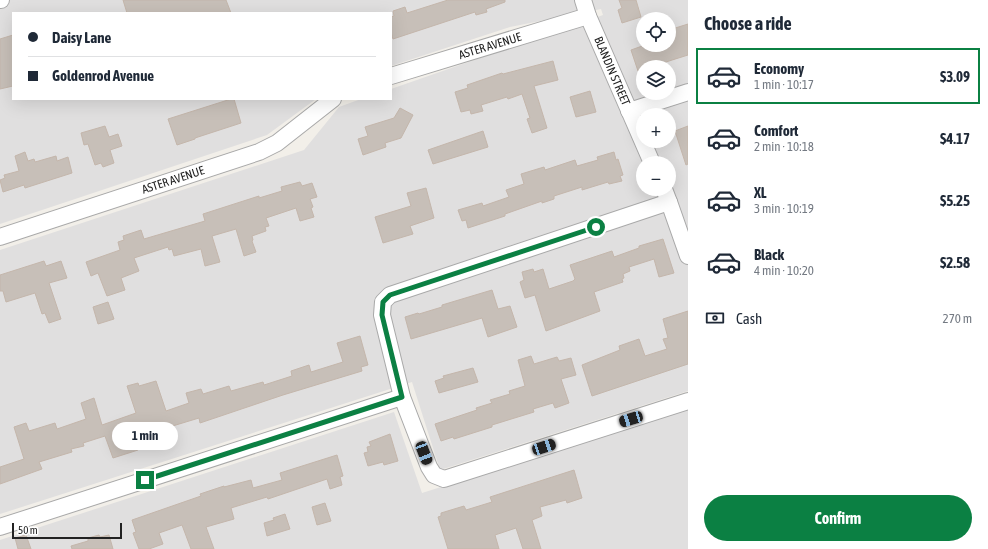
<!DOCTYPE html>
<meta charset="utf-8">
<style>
:root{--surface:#fff;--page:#f2f2f3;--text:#1f2937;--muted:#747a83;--line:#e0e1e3;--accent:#0b8043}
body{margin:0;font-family:"Asap Condensed",sans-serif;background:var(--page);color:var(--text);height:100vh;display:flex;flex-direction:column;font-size:15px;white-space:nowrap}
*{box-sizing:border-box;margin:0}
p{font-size:13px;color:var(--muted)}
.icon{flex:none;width:22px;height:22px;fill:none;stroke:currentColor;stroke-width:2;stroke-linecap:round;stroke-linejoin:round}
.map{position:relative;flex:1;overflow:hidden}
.details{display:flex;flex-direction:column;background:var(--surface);width:300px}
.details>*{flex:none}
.guide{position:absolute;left:12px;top:12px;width:380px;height:88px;border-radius:0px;box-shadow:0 4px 16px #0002;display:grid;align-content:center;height:88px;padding:0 16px;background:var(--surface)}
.tools{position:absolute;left:636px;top:12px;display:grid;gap:8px}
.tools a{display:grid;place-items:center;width:40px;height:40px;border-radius:50%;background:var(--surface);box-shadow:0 4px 16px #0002;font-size:20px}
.scale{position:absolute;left:12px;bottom:10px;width:110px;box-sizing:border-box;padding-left:4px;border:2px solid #222;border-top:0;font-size:11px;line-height:14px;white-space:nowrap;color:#222;-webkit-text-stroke:3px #fff;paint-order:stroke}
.end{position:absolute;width:18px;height:18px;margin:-9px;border:5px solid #0b8043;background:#fff;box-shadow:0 0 0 2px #fff}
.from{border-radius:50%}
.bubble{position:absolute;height:28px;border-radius:14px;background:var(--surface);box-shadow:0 4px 16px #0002;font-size:13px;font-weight:700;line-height:28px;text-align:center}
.car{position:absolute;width:12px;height:24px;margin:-12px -6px;border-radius:5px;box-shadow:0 0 3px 1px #0007;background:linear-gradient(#222 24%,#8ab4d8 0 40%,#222 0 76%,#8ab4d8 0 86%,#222 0)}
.guide b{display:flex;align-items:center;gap:14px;height:38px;font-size:15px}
.guide b+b{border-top:1px solid var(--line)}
.guide i{width:10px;height:10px;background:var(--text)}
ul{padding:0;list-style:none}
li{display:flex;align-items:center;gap:12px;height:56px;margin:0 8px 6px;padding:0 8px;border:2px solid transparent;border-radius:0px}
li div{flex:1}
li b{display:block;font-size:15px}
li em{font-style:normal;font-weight:700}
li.on{border-color:var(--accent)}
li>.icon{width:36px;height:36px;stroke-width:1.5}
h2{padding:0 16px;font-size:18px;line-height:48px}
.pay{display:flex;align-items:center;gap:10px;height:44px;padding:0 16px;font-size:15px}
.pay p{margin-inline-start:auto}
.primary-button{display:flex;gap:8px;margin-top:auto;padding:8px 16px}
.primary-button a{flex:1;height:46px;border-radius:24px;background:var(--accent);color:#fff;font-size:16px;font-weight:700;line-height:46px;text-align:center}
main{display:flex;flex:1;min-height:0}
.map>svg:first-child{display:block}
</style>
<main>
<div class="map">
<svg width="688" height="549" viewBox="0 0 688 549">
<rect width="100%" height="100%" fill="#f2efe9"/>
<!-- residential -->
<g fill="#e0dfdf" fill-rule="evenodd">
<path d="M0,0H688V391L440,470L412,382L0,514V250L304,150L339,107L361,99H391V89L603,15L601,9L510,27L391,66V13H13V99H316L267,135L0,224ZM643,19H669V45H643ZM643,67H669V93H643ZM643,115H669V141H643ZM643,163H669V189H643Z"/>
<polygon points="688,409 688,549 0,549 0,540 394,412 422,493"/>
</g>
<!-- building -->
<g fill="#c7bfb8" stroke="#c4b6ab">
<polygon points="123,0 226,0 231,13 127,13"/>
<polygon points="448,0 505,0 505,2 486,9 487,12 476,15 475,12 393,39 391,32 391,17 394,16 393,11 405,7 407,13"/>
<polygon points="619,0 636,0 641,17 622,23 618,10 622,8"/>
<polygon points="688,24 688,55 650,67 643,67 643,69 638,71 631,50 645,45 669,45 669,30"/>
<polygon points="13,35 13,86 0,89 0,39"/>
<polygon points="553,61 558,80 534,86 547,128 532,133 527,119 530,118 522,94 508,99 507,97 481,105 483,111 471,114 470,110 461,112 455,92 468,88 467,85 502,73 503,74"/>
<polygon points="590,91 596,112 576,117 570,97"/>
<polygon points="231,99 234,99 241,123 195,138 195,139 177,145 168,119"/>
<polygon points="400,108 413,115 401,138 385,143 386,147 363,155 358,139 368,136 365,127 394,118"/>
<polygon points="105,126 109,137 118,134 122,146 110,150 114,163 103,167 101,163 95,165 88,144 84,145 81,133"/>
<polygon points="688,126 688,164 686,165 675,131"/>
<polygon points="483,131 488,147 433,164 428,150"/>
<polygon points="25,152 28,161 34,159 35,162 56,156 57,161 68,157 72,173 25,188 24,185 3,192 0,180 5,178 4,175 19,171 15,156"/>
<polygon points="614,152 616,160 618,159 623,175 620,176 622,181 609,184 608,182 582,190 582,187 554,196 554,199 542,203 542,201 505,214 505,216 468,228 466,220 462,221 458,210 482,203 483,206 509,197 506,190 524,184 521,174 544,167 545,170 575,160 577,166 598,160 597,157"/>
<polygon points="300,182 302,186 312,183 317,197 310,199 313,207 311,208 314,217 300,221 296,208 266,218 269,226 265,227 266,231 252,236 253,240 252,241 256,252 244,256 236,229 212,236 220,262 205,266 201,249 174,256 172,249 169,250 168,247 134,258 139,271 121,278 125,290 107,296 98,273 91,276 86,262 120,250 118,242 124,240 123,236 141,230 144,239 205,221 203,214 259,196 259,198 282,191 281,187"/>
<polygon points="426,188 434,218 410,226 413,234 383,243 375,217 411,206 407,193"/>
<polygon points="663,239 674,273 659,277 654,259 629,267 630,271 623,274 624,278 622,279 623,282 594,292 600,311 546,331 535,295 525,298 520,282 524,280 522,272 533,269 534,272 543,269 549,289 573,281 575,279 570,265 612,251 614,257 639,248 639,246"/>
<polygon points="44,261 46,266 61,261 67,278 49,283 61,319 49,323 45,313 42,314 35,293 6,302 3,291 0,291 0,275"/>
<polygon points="492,290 498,309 510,306 517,327 488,337 482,318 411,339 405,317 418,313 419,314 442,307 442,305"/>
<polygon points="108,302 114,319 98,324 93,307"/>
<polygon points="688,311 688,364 592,396 582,365 620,350 619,346 639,339 645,356 667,349 663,339 668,338 663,319"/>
<polygon points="360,336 368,365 361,367 362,371 283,395 200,423 199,418 166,428 167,432 135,442 138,450 113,458 105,436 83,443 84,446 71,449 72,452 39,462 42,469 0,484 0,467 24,459 14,427 26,423 29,431 55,423 57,429 86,419 81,403 94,398 102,425 136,413 127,386 138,383 139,386 156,381 166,411 189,403 186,393 201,389 203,394 229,386 231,391 263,382 264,385 292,376 291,371 309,365 311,372 343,362 337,343"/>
<polygon points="531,356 534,364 557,357 559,361 571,358 576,375 561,379 569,403 555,408 553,403 533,409 534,412 492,425 492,427 454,439 453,437 441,441 435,424 477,410 476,408 492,403 490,400 510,394 509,391 525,386 518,360"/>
<polygon points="473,368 478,382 439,393 435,381 444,378 443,376"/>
<polygon points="390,434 398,461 384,465 383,462 368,466 364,453 368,452 367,447 371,446 369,442"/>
<polygon points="337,455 343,476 340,477 342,485 330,489 327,479 268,499 267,497 231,508 234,519 206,527 214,549 191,549 182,525 159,533 163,544 149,549 139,549 133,533 136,532 132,520 201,496 200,494 224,486 224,487 251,480 253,488 282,480 280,473"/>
<polygon points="574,470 582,498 567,503 566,500 540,507 542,516 532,520 541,549 523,549 516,528 495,535 499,549 448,549 438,517 441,516 441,513 464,506 466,510 492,502 490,497"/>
<polygon points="325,503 331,521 317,525 312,507"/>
<polygon points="285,514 290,529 267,536 264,523 274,520 273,518"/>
<polygon points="26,535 31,549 18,549 15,538"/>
<polygon points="99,535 100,537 109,535 113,549 72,549 71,546 88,541 88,538"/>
</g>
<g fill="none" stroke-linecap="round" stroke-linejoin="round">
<defs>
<g id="minor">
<polyline points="0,0 1,0"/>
<polyline points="583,0 588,16 652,163"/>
<polyline points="391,76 588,16"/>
<polyline points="629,111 688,92"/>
<polyline points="664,189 669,202 688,256"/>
<polyline points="669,202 390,295 383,302 382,315 402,397 429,467 434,475 444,479 688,401"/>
<polyline points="0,237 259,152 277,143 333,99"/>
<polyline points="0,527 402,397"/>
</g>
</defs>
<!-- minor casing -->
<use href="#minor" stroke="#a9a9a9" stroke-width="18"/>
<!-- minor -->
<use href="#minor" stroke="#fff" stroke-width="16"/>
</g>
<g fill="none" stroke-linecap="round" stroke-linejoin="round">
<!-- route -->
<polyline stroke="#0b8043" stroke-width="5" points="145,480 402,397 382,315 383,302 390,295 596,227"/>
</g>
<g text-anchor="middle" stroke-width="4" stroke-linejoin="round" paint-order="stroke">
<!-- street labels -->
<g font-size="12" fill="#222" stroke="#fff">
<text transform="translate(490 46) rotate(-17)" y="4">ASTER AVENUE</text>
<text transform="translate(612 71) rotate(67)" y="4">BLANDIN STREET</text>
<text transform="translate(173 180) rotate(-18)" y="4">ASTER AVENUE</text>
</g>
</g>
</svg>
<div class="tools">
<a><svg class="icon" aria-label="locate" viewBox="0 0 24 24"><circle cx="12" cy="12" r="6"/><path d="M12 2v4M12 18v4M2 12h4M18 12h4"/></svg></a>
<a><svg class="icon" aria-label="layers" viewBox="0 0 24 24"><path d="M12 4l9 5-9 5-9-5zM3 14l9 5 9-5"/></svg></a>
<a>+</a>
<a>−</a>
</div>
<div class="scale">50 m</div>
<i class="end from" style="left:596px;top:227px"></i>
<i class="end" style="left:145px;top:480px"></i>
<div class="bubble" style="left:112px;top:422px;width:66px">1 min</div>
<i class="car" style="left:631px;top:419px;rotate:253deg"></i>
<i class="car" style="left:544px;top:447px;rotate:72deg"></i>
<i class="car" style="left:424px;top:453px;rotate:159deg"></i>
<div class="guide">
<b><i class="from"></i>Daisy Lane</b>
<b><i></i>Goldenrod Avenue</b>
</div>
</div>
<section class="details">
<h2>Choose a ride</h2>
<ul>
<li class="on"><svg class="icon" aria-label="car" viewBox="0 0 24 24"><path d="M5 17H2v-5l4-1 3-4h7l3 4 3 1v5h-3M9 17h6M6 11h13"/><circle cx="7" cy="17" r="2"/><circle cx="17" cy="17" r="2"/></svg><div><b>Economy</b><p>1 min · 10:17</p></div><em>$3.09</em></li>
<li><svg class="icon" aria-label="car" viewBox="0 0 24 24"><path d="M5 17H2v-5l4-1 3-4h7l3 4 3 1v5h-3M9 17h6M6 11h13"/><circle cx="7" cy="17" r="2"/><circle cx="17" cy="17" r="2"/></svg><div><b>Comfort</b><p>2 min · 10:18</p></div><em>$4.17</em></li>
<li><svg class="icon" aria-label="car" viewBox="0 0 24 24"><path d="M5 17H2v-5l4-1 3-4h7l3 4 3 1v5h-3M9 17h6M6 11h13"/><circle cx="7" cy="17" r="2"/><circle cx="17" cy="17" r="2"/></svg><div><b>XL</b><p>3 min · 10:19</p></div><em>$5.25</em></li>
<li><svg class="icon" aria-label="car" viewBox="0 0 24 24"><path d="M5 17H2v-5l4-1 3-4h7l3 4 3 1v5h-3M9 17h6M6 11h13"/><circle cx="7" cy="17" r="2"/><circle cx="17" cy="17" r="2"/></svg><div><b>Black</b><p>4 min · 10:20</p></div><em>$2.58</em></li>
</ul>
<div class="pay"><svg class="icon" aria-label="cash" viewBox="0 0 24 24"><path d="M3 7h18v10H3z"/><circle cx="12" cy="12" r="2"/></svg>Cash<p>270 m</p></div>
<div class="primary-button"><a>Confirm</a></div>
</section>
</main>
